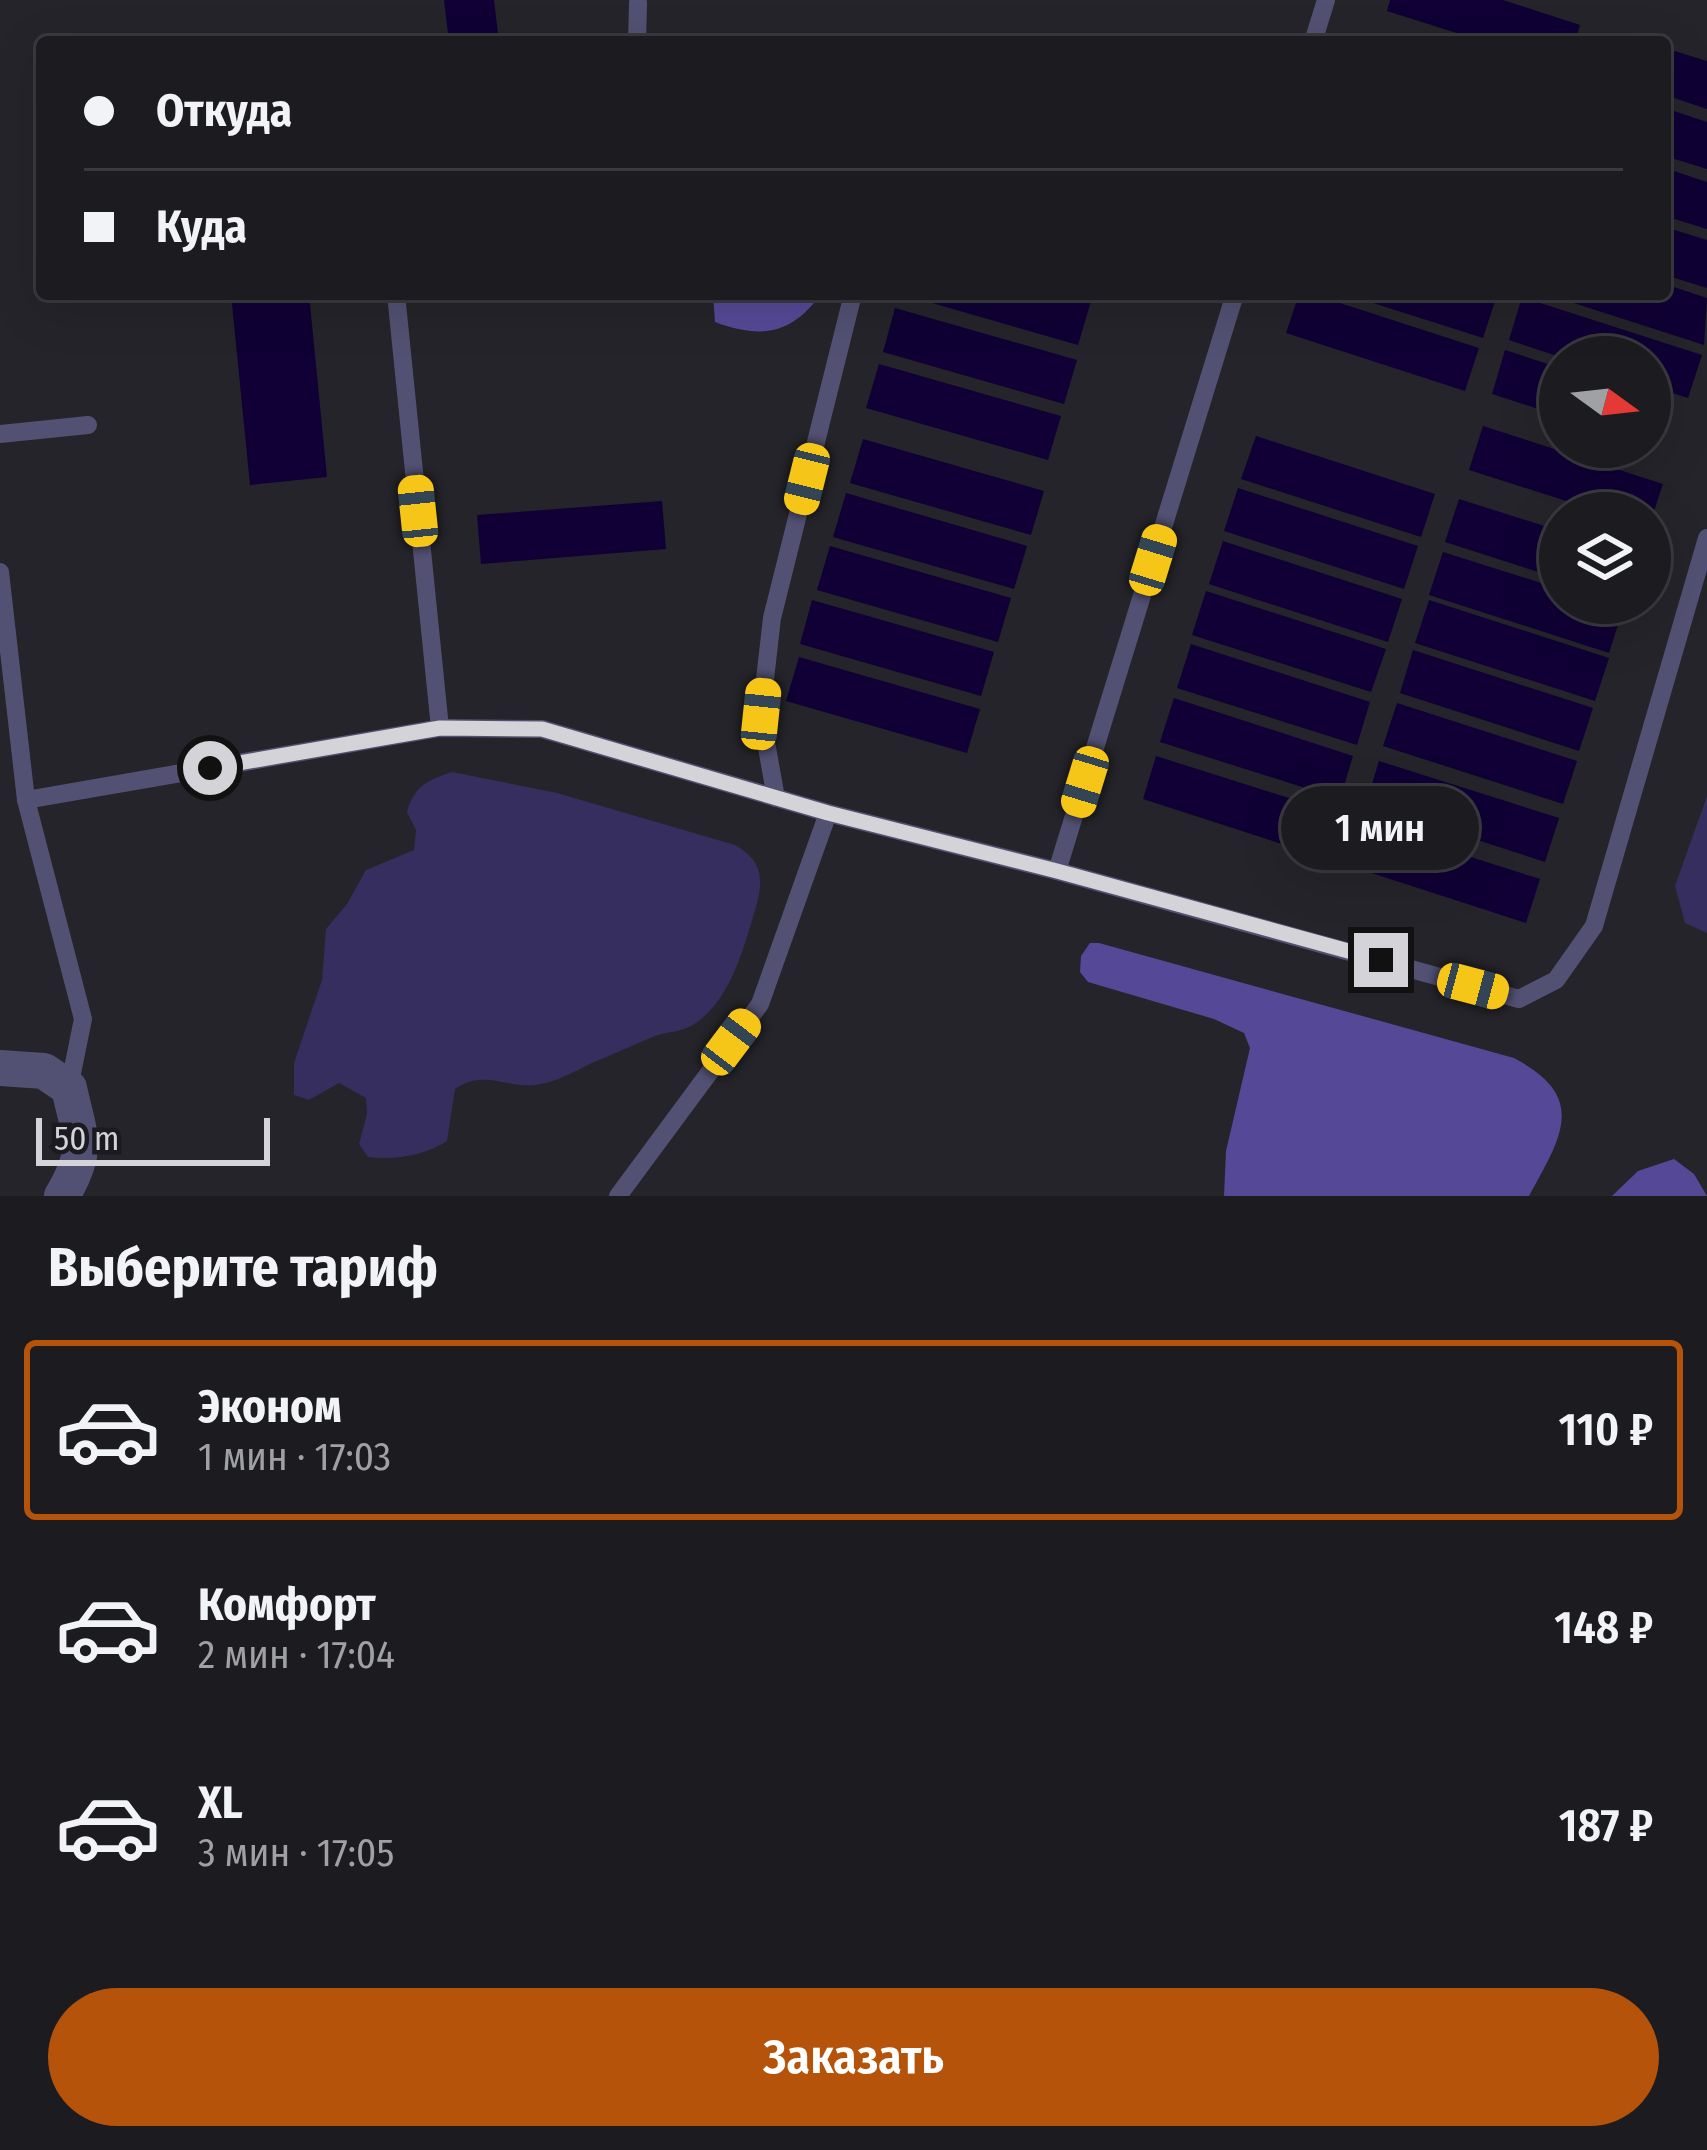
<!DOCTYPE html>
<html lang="ru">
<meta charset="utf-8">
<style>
:root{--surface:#1b1b20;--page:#28282d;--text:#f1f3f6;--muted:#a0a1a5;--line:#39393e;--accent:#b45309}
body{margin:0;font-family:"Fira Sans Condensed",sans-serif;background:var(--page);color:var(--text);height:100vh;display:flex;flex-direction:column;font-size:45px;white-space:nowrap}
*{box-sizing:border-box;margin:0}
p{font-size:39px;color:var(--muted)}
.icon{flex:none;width:66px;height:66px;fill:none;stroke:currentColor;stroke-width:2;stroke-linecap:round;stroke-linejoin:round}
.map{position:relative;height:1196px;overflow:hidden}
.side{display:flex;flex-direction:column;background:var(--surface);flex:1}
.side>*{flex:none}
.banner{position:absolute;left:36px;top:36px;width:1635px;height:264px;border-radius:12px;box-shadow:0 12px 48px #0002,0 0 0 3px var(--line);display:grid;align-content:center;height:264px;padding:0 48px;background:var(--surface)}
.needle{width:78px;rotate:105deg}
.controls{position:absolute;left:1539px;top:336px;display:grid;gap:24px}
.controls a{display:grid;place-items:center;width:132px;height:132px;border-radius:50%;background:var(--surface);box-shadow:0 12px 48px #0002,0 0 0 3px var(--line);font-size:60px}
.scale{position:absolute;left:36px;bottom:30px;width:234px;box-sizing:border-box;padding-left:12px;border:6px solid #d3d3d8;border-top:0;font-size:33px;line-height:42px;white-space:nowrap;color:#d3d3d8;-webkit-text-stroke:9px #1b1a20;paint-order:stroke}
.end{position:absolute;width:54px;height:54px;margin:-27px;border:15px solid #d3d3d8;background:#111;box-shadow:0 0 0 6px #111}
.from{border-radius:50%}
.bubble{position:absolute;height:84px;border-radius:42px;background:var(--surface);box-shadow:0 12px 48px #0002,0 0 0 3px var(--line);font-size:39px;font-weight:600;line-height:84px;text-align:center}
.car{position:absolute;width:36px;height:72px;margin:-36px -18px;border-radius:15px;box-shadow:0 0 9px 3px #0007;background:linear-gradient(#f5c518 24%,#345 0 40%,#f5c518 0 76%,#345 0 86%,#f5c518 0)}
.banner b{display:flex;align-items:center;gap:42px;height:114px;font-size:45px}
.banner b+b{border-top:3px solid var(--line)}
.banner i{width:30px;height:30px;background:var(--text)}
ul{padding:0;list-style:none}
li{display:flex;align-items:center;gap:36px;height:180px;margin:0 24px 18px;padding:0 24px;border:6px solid transparent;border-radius:12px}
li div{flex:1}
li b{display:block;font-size:45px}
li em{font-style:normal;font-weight:600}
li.on{border-color:var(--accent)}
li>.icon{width:108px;height:108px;stroke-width:1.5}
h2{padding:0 48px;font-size:54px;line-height:144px}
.primary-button{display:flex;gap:24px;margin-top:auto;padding:24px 48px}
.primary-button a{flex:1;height:138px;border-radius:72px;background:var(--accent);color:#fff;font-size:48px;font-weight:600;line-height:138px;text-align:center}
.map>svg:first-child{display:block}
</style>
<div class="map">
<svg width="1707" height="1196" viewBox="0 0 1707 1196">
<rect width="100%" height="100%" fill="#24242a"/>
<!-- green -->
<g fill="#352e5f">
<path d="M452,772L557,793L735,845C762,860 764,878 756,907C744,947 730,1004 691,1026C680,1032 666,1032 655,1036C638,1043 621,1051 604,1058C580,1067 561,1082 535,1085C504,1088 484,1069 455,1089L447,1141C424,1156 395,1160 368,1157L359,1144L367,1114L366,1098L339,1083L309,1100L294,1095V1063L322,980L326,929L347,904L366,870L414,850L416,830L407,812C414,786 428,780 452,772Z"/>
<polygon points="1707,796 1707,933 1685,923 1675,886"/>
</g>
<!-- forest -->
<g fill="#554997">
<path d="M713,294H821C791,335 761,339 715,322Z"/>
<path d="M1090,943H1099L1514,1058C1588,1097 1562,1136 1529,1196H1224L1226,1151L1250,1048L1244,1033L1214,1019L1088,982L1080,972L1081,956Z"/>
<polygon points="1674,1159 1694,1174 1707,1196 1612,1196 1638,1171"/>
</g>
<!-- water -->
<g fill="#100035">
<polygon points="444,0 494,0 499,42 449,42"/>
<polygon points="1390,0 1503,0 1580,25 1575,42 1485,42 1387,11"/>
<polygon points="1665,48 1707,61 1707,109 1665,95"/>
<polygon points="1665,108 1707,122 1707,169 1665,156"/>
<polygon points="1665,168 1707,182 1707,229 1665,216"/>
<polygon points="1665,227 1707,240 1707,288 1665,275"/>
<polygon points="1665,284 1707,298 1704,345 1546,294 1665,294"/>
<polygon points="231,294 309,294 327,477 250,485"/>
<polygon points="901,294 1066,294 1091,301 1078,345"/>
<polygon points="1299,294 1312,294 1479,348 1465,391 1286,333"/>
<polygon points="1345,294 1495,294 1497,295 1483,338"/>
<polygon points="1522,297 1702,355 1688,398 1650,386 1650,357 1560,357 1509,340"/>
<polygon points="895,308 1077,360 1064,404 883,352"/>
<polygon points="1505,350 1560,368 1560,416 1492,394"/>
<polygon points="879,364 1061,416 1048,460 866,408"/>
<polygon points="1483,426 1663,484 1650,523 1650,513 1604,513 1469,470"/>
<polygon points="1256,436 1435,494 1421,537 1241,479"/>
<polygon points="863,439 1044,491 1031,535 850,483"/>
<polygon points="1238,488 1418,546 1404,589 1224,531"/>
<polygon points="846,493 1027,546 1014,589 833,537"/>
<polygon points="1459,499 1560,531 1560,579 1445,542"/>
<polygon points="662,501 666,549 481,564 477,515"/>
<polygon points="1223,541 1402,599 1388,642 1209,584"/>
<polygon points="830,546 1011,598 998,642 817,590"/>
<polygon points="1443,552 1560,589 1560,603 1603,603 1623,609 1609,653 1429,595"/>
<polygon points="1206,591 1386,649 1371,692 1192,635"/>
<polygon points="812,600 994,652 981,696 800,644"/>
<polygon points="1429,600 1609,658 1595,701 1415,643"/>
<polygon points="1191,644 1370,702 1357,745 1177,688"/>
<polygon points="1413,650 1593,708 1579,751 1400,693"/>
<polygon points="799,657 980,709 967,753 786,701"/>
<polygon points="1174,698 1353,756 1340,799 1160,742"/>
<polygon points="1397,703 1577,761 1563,804 1383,746"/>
<polygon points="1156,756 1336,813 1322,857 1143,799"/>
<polygon points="1379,761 1559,818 1545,862 1366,804"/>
<polygon points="1360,822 1540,879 1526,923 1347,865"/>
</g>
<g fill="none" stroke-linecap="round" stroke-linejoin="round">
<!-- lane -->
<g stroke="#535173" stroke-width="18">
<polyline points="637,42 638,3"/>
<polyline points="1313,42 1326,0"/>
<polyline points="396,294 440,728"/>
<polyline points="0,434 88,425"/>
<polyline points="0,572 26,800 83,1019 69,1088"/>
<polyline points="776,798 761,714 772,618 853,294"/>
<polyline points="26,800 440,728 542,729 828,813 1057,871 1519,999 1556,980 1594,926 1707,538"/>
<polyline points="1057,871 1235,294"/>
<polyline points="618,1196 760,1004 828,813"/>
</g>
<!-- street -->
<path stroke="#535173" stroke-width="36" d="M0,1068L44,1071L69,1088C80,1138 90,1149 62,1196"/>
</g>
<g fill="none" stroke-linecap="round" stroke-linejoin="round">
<!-- route -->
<polyline stroke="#d3d3d8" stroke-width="15" points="210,768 440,728 542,729 828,813 1057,871 1381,960"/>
</g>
</svg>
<div class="controls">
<a><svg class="needle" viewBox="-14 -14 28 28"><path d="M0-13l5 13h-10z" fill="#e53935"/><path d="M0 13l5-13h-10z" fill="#a0a1a5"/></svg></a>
<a><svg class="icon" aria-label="layers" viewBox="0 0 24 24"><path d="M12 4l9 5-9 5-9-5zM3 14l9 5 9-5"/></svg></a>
</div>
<div class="scale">50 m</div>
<i class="end from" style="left:210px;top:768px"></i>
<i class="end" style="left:1381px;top:960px"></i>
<div class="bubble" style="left:1281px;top:786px;width:198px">1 мин</div>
<i class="car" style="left:807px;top:479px;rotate:194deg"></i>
<i class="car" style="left:418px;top:511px;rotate:354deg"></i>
<i class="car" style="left:1153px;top:560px;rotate:17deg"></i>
<i class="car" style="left:761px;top:714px;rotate:6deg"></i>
<i class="car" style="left:1085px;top:782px;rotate:197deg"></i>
<i class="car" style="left:1473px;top:986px;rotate:105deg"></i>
<i class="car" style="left:731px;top:1042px;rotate:37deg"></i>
<div class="banner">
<b><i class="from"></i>Откуда</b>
<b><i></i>Куда</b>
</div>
</div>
<section class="side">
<h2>Выберите тариф</h2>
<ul>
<li class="on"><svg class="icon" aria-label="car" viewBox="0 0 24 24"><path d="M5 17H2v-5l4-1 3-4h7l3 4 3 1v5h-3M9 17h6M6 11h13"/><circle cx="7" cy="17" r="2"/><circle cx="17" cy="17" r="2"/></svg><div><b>Эконом</b><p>1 мин · 17:03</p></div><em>110 ₽</em></li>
<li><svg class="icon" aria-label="car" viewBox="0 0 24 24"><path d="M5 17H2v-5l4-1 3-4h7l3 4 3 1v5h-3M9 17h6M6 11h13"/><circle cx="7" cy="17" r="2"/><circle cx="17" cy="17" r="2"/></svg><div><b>Комфорт</b><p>2 мин · 17:04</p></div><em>148 ₽</em></li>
<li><svg class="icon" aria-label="car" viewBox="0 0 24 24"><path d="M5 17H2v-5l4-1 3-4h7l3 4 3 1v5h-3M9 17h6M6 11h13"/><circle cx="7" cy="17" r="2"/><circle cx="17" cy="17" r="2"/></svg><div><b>XL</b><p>3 мин · 17:05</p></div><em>187 ₽</em></li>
</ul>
<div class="primary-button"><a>Заказать</a></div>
</section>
